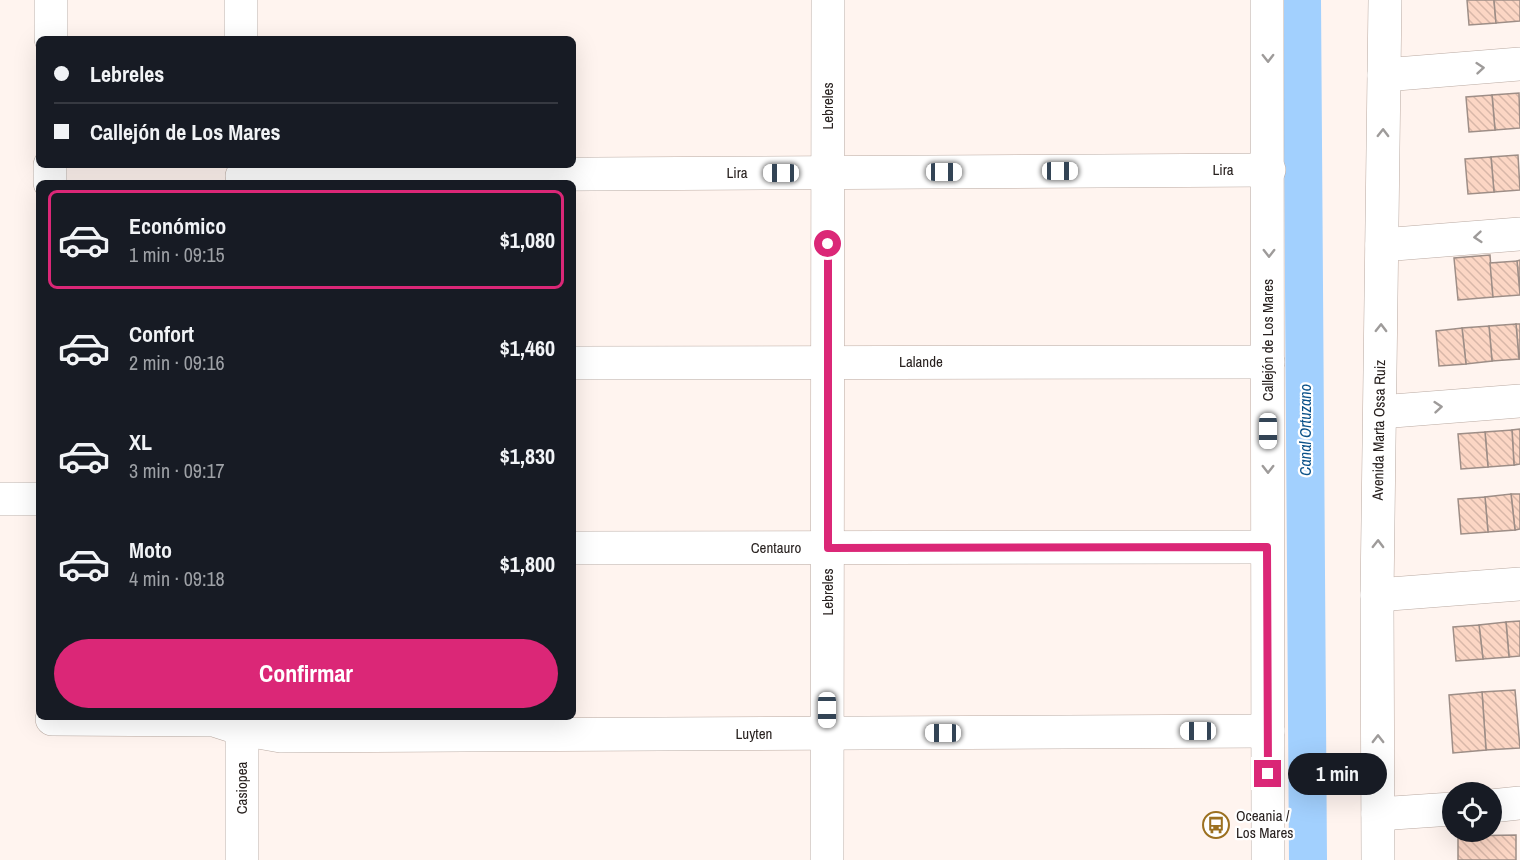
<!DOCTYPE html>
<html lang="es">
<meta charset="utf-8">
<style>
:root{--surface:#171b24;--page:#20242c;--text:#f1f3f6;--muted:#9ea1a6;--line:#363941;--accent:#db2777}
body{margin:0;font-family:"Archivo Narrow",sans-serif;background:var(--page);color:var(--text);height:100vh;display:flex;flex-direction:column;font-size:22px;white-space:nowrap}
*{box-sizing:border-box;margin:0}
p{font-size:20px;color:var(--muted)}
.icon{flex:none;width:33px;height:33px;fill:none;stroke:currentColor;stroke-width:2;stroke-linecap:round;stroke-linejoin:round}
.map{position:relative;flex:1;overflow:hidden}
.details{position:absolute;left:36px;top:180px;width:540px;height:540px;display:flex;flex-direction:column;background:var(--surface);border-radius:9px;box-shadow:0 6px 24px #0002}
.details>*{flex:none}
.guide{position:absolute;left:36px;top:36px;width:540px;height:132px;border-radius:9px;box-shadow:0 6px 24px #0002;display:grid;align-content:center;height:132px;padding:0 18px;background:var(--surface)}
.tools{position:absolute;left:1442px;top:782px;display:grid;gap:12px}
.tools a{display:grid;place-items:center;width:60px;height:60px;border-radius:50%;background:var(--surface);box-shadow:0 6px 24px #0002;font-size:30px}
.end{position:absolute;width:27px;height:27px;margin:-14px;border:8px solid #db2777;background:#fff;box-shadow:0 0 0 3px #fff}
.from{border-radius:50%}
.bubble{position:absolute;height:42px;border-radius:21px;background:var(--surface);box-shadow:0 6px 24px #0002;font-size:20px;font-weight:700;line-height:42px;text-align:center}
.car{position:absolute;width:18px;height:36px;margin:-18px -9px;border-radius:8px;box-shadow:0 0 4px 2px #0007;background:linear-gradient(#fff 24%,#345 0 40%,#fff 0 76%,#345 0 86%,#fff 0)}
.guide b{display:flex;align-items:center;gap:21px;height:57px;font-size:22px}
.guide b+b{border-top:2px solid var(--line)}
.guide i{width:15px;height:15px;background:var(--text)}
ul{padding:10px 0 0;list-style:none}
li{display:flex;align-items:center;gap:18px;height:99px;margin:0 12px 9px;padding:0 6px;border:3px solid transparent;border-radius:9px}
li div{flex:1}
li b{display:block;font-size:22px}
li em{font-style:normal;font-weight:700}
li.selected{border-color:var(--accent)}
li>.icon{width:54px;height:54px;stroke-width:1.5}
.button{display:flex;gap:12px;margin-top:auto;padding:12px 18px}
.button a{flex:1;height:69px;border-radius:36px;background:var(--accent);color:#fff;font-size:24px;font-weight:700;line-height:69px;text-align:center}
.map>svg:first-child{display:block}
</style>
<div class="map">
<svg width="1520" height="860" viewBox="0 0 1520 860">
<defs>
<pattern id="building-back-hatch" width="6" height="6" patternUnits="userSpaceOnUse" patternTransform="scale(1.5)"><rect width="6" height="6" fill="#fcd6c4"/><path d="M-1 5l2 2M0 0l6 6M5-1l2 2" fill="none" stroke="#d8b7a8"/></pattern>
</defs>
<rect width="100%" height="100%" fill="#fff4ef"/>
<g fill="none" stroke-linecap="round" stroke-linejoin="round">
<!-- canal -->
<polyline stroke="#a2d0fe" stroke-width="38" points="1302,0 1308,860"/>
</g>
<!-- building -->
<g fill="url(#building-back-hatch)" stroke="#9e8e87" stroke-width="1.5">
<polygon points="1467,0 1494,0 1496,23 1469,25"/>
<polygon points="1494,0 1520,0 1520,21 1496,23"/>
<polygon points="1519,93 1520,128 1495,130 1492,95"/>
<polygon points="1492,95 1495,130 1469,132 1466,97"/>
<polygon points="1518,155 1520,190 1494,192 1491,157"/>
<polygon points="1491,157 1494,192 1468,194 1465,159"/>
<polygon points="1490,255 1493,297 1458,300 1454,258"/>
<polygon points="1520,260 1520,295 1517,261"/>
<polygon points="1517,261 1520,295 1493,297 1490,263"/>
<polygon points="1516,324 1520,324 1520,359 1519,359"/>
<polygon points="1516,324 1519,359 1492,361 1489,326"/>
<polygon points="1489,326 1492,361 1466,364 1462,328"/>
<polygon points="1462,328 1466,364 1439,366 1436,331"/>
<polygon points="1520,429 1520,464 1514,465 1512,430"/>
<polygon points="1512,430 1514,465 1488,467 1485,432"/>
<polygon points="1485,432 1488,467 1461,469 1458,434"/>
<polygon points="1511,494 1520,494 1520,529 1515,530"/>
<polygon points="1511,494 1515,530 1488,532 1485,497"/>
<polygon points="1485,497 1488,532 1461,534 1458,499"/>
<polygon points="1520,621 1520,656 1509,657 1506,622"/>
<polygon points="1506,622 1509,657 1483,659 1479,625"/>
<polygon points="1479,625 1483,659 1456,661 1453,627"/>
<polygon points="1515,690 1520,748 1486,750 1482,692"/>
<polygon points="1482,692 1486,750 1453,753 1449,695"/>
<polygon points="1516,835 1516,860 1458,860 1458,836"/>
</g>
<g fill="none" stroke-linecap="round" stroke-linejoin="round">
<defs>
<g id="minor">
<polyline points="241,0 241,39"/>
<polyline points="1267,0 1268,860"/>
<polyline points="51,39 51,0"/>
<polyline points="1384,75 1520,64"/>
<polyline points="242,176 1269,170"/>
<polyline points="50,183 50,165"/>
<polyline points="1382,245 1520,234"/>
<polyline points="573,363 1268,362"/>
<polyline points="1380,412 1520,401"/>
<polyline points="0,499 39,499"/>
<polyline points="573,548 1267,547"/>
<polyline points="1377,595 1520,584"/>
<polyline points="52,719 214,720 242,729 281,736 1268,731"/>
<polyline points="1491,806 1520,803"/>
<polyline points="1378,814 1452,809"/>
<polyline points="242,860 242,717"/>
<polyline points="827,860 828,0"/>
<polyline points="1378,860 1377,595 1385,0"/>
</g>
</defs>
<!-- minor casing -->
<use href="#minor" stroke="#baaaa2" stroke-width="34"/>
<!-- minor -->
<use href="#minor" stroke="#fff" stroke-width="33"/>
</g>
<!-- one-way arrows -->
<defs><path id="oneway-chevron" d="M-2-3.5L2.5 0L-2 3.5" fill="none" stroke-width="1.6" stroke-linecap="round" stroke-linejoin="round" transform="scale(1.5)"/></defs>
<g stroke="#9e9b9a">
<use href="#oneway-chevron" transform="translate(1268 58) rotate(89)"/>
<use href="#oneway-chevron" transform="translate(1480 68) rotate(-5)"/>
<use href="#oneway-chevron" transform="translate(1383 133) rotate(-89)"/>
<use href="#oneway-chevron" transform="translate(1478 237) rotate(175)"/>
<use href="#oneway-chevron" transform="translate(1269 253) rotate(90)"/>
<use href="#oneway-chevron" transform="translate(1381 328) rotate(-89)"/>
<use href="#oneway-chevron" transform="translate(1438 407) rotate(-5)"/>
<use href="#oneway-chevron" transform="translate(1268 469) rotate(90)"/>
<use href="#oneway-chevron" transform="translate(1378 544) rotate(-89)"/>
<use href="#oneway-chevron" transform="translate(1378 739) rotate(-90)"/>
</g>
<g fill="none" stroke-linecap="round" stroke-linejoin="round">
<!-- route -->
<polyline stroke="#db2777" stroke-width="8" points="828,244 828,548 1267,547 1268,774"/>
</g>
<!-- icons -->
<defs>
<symbol id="bus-ring" viewBox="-11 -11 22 22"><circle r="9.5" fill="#fff" stroke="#9c7020" stroke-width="1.5"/><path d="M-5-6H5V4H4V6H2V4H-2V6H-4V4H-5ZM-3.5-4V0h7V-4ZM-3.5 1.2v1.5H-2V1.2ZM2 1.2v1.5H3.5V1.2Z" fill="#9c7020"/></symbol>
</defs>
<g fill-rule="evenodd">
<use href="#bus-ring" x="1201" y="810" width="30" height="30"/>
</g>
<g text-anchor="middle" stroke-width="4.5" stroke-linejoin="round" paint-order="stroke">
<!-- street labels -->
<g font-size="15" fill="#28211f" stroke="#fff">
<text transform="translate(828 106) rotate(-90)" y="5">Lebreles</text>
<text x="1223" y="175">Lira</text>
<text x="737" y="178">Lira</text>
<text transform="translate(1268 340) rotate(-90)" y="5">Callejón de Los Mares</text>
<text x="921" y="367">Lalande</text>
<text transform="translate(1379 430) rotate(-89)" y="5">Avenida Marta Ossa Ruiz</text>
<text x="776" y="553">Centauro</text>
<text transform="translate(828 592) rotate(-90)" y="5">Lebreles</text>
<text x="754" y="739">Luyten</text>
<text transform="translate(242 788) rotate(-90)" y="5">Casiopea</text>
</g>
<!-- poi labels -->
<g font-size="15" fill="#28211f" stroke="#fff" text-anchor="start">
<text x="1236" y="821">Oceania /<tspan x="1236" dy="17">Los Mares</tspan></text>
</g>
<!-- water labels -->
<g font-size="16" font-style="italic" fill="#0b5289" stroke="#fff">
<text transform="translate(1305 430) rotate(-90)" y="6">Canal Ortuzano</text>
</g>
</g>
</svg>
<div class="tools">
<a><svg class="icon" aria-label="locate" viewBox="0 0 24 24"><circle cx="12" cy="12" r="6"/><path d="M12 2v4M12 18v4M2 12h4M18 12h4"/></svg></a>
</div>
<i class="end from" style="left:828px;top:244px"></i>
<i class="end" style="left:1268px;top:774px"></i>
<div class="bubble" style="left:1288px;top:753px;width:99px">1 min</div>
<i class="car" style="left:1060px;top:171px;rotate:90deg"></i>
<i class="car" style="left:944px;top:172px;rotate:90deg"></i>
<i class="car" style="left:781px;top:173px;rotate:270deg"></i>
<i class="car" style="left:1268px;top:431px;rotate:180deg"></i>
<i class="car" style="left:827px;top:710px;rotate:180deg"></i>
<i class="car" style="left:1198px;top:731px;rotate:270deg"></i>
<i class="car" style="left:943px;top:733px;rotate:270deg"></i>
<div class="guide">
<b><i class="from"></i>Lebreles</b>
<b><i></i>Callejón de Los Mares</b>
</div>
<section class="details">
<ul>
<li class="selected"><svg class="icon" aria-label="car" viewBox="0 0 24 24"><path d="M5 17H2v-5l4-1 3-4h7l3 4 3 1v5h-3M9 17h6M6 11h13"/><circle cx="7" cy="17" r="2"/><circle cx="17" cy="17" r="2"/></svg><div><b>Económico</b><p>1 min · 09:15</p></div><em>$1,080</em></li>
<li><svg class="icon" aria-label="car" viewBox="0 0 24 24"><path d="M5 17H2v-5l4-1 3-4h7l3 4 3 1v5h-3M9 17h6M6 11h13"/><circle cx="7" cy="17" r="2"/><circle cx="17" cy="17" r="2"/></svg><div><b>Confort</b><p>2 min · 09:16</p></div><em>$1,460</em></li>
<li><svg class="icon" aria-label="car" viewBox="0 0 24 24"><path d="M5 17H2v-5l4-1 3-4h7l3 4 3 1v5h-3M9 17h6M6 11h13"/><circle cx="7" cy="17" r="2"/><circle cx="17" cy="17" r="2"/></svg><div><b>XL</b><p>3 min · 09:17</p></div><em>$1,830</em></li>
<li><svg class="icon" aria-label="car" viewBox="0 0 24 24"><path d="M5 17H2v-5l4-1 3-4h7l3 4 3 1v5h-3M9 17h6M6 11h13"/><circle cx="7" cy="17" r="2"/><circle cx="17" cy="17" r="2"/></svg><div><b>Moto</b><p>4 min · 09:18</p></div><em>$1,800</em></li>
</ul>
<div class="button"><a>Confirmar</a></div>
</section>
</div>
